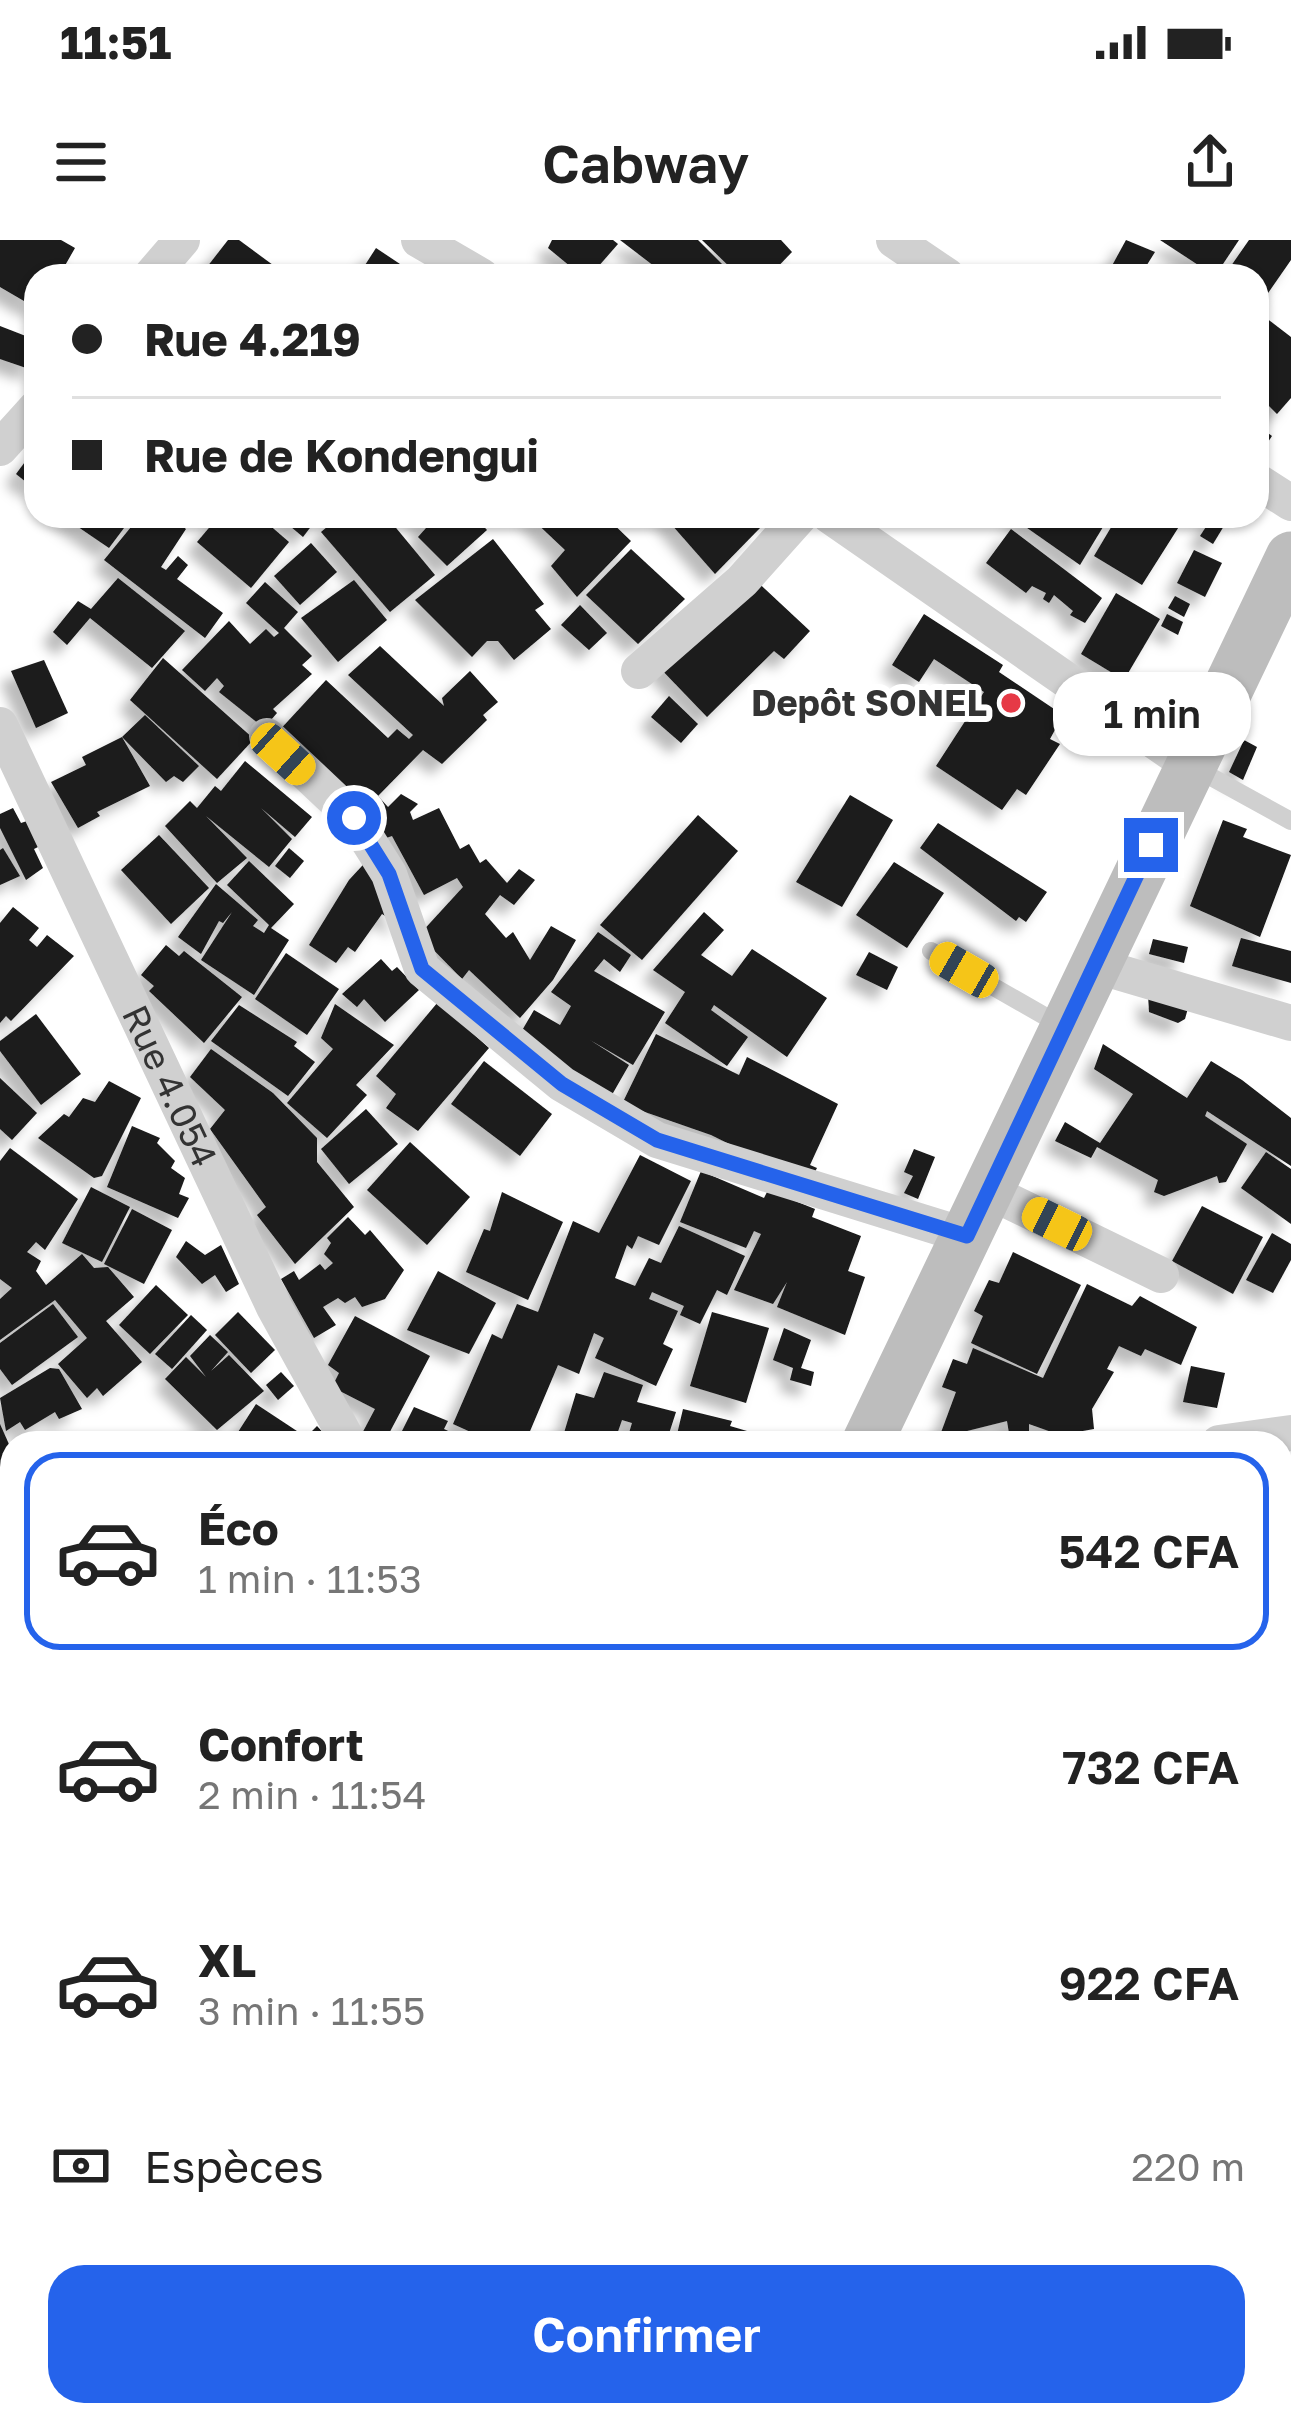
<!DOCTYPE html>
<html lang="fr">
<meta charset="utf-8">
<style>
:root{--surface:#fff;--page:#f2f2f2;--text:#222;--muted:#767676;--line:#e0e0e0;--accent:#2563eb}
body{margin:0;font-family:"Golos Text",sans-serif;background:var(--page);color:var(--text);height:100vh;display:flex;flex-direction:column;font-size:45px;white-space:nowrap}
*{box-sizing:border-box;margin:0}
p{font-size:39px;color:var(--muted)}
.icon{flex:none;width:66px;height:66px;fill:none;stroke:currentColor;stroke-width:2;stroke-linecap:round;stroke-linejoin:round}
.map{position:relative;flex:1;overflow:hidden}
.details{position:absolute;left:0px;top:1191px;width:1293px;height:996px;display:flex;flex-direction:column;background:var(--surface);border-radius:36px 36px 0 0;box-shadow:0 3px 9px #0004}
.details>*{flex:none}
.hud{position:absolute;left:24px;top:24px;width:1245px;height:264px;border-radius:36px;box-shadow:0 3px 9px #0004;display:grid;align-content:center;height:264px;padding:0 48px;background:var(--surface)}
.end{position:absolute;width:54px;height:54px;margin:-27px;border:15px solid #2563eb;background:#fff;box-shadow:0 0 0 6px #fff}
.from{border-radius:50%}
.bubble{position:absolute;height:84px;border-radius:36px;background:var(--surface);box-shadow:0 3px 9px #0004;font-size:39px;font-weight:600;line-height:84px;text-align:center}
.car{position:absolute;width:36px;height:72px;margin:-36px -18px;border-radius:15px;box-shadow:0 0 9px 3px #0007;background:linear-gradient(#f5c518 24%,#345 0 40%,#f5c518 0 76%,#345 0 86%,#f5c518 0)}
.hud b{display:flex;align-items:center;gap:42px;height:114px;font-size:45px}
.hud b+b{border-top:3px solid var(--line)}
.hud i{width:30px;height:30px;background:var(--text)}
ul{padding:21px 0 0;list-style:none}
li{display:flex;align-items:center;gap:36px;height:198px;margin:0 24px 18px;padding:0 24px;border:6px solid transparent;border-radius:36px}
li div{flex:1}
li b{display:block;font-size:45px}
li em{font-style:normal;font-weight:600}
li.active{border-color:var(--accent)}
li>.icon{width:108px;height:108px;stroke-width:1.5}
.pay{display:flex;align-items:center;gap:30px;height:132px;padding:0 48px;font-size:45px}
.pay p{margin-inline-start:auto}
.button{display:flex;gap:24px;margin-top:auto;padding:24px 48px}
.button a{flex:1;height:138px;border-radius:36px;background:var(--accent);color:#fff;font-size:48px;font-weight:600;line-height:138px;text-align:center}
.status{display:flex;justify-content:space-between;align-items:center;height:84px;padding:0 60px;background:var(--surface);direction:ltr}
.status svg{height:33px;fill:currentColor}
header{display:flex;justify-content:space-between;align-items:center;height:156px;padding:0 48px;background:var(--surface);font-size:54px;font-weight:600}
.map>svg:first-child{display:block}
</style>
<div class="status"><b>11:51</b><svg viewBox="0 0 49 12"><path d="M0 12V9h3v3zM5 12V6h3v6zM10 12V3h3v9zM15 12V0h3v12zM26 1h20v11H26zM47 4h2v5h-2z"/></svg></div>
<header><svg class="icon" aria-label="menu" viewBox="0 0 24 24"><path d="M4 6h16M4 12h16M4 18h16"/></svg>Cabway<svg class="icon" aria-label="share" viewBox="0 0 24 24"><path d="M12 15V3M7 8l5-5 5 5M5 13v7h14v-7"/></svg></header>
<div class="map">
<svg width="1291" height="2187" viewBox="0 0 1291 2187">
<defs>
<filter id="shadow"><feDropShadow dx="-11" dy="11" stdDeviation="6" flood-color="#0004"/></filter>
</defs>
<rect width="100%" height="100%" fill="#fff"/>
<!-- green -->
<polygon fill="#e6ecdf" points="1281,1914 1291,1927 1291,2083 1281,2091"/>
<!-- building -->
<g fill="#1a1a1a" filter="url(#shadow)">
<polygon points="0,0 61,0 75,8 59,36 36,36 36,68 0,47"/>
<polygon points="228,0 239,0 288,36 200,36"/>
<polygon points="552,0 613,0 618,4 590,36 582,36 548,8"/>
<polygon points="620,0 698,0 729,31 724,36 667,36"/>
<polygon points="702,0 781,0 792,12 769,36 739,36"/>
<polygon points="1126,0 1155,12 1140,36 1108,33"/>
<polygon points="1160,0 1239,0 1215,36"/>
<polygon points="1249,0 1291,0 1291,20 1257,69 1257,36 1224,36"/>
<polygon points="376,8 418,36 358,36"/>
<polygon points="1257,71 1291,97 1291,158 1277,174 1260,157 1257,160"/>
<polygon points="0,86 36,100 32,130 0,119"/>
<polygon points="1257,185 1272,196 1262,211 1257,207"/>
<polygon points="36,207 36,250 16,234"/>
<polygon points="62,276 133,276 109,308"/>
<polygon points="140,276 170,276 186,289 161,327 166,330 178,316 188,325 177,339 223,373 205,398 104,320"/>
<polygon points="219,276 259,276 289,302 251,348 197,302"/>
<polygon points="278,276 319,276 303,297"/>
<polygon points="340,276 387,277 435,335 390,372 321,292"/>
<polygon points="415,276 474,276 487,290 447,326 418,297 426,288"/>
<polygon points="529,276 605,276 631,301 577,357 551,326 565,310"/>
<polygon points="664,276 750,276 761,287 715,334"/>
<polygon points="1010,276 1086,276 1103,287 1080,325"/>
<polygon points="1127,276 1169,276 1180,285 1142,345 1094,316 1113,284 1120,287"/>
<polygon points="1213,276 1230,276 1213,304 1200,296"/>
<polygon points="1011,289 1102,358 1085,383 1070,375 1073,371 1054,355 1049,363 1043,359 1046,353 1032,346 1026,353 986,323"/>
<polygon points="493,299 544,364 535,370 551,389 514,420 498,401 487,401 472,417 415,360"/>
<polygon points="311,303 337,332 300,365 274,336"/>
<polygon points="631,309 685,359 638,404 586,355"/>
<polygon points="1194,310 1222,323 1205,357 1177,343"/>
<polygon points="750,335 810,391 784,419 774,411 707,477 658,426"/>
<polygon points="118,338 185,391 152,428 90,378 67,405 53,392 78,361 91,369"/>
<polygon points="354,340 387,380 338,422 301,378"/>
<polygon points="265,342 298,372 284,388 312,416 302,425 312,434 273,469 277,473 264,488 219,452 224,446 217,438 205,451 182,430 229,381 250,404 266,389 274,397 279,393 246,363"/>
<polygon points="1116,353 1160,379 1124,440 1081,414"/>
<polygon points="1175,356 1190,364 1184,377 1168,368"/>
<polygon points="580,365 607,393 589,410 561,385"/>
<polygon points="924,374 1003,425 999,432 1063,475 1050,499 1060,504 1026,555 1017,549 1002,570 936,526 984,452 934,419 919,442 892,425"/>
<polygon points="1167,374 1183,382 1178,395 1161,386"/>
<polygon points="380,406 444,466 442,458 470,431 498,462 483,475 487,480 442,524 423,510 378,556 388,567 401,554 418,564 410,572 413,580 439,568 460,609 469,604 480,623 486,619 507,643 519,629 535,640 514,665 500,655 485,674 506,698 513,692 530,720 551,686 576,700 553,740 520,778 469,730 462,739 419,695 463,647 457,638 424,655 392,596 377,601 276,494 326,440 388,498 397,489 409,499 413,495 348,435"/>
<polygon points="163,418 254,499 217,539 130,460"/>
<polygon points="44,420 68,473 36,488 11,431"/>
<polygon points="669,456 698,484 681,503 651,477"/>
<polygon points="145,475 199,526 183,542 174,536 166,542 122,497"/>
<polygon points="122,497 150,546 97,572 100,576 78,588 51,542 86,525 82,517"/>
<polygon points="1244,500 1257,507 1243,540 1229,532"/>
<polygon points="245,521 312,577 295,597 261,568 292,599 269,627 206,576 247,618 217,643 165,586 190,561 197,568 215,546 221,551"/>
<polygon points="850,555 893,580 842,667 796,642"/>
<polygon points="13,568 21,583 30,580 40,606 34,609 43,628 26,640 0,588 0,574"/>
<polygon points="698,575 738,611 642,720 600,685"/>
<polygon points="1223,580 1247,589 1243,597 1291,615 1260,697 1190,666"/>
<polygon points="938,583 1047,652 1026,682 1019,677 1016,681 920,608"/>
<polygon points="159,595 209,648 171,684 121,630"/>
<polygon points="3,608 20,636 0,645 0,610"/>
<polygon points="289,608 304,621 290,638 275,626"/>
<polygon points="374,613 401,686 382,674 355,712 348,707 336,723 309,705 349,640"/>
<polygon points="249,621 294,664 271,688 289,700 254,755 201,720 232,672 223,683 219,681 201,714 178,697 216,644 258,680 253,686 264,693 269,685 227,645"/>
<polygon points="894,622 944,653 907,708 856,675"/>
<polygon points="13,667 39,688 29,700 37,707 47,695 74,716 11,781 6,776 0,783 0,683"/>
<polygon points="704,672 724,690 701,715 732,736 752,709 827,758 787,817 714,765 711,770 748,797 727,826 665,783 685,752 653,730"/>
<polygon points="598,692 631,715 620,732 604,719 594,731 665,772 633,825 590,800 629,825 609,860 517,799 534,770 560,785 571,766 551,752"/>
<polygon points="1241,698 1291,711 1291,743 1232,726"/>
<polygon points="1153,699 1188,707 1184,723 1149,714"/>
<polygon points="166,705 179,716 184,711 242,757 204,803 149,751 154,746 141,735"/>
<polygon points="869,712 898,727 887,750 856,735"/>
<polygon points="286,713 339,749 307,795 255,759"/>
<polygon points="381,719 392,731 397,727 419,750 385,782 364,759 357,767 342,754"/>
<polygon points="1148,754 1188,768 1185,779 1178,783 1149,772"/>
<polygon points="438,762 489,808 418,891 386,868 396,854 376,836"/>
<polygon points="335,764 394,805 356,845 367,855 327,898 287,863 333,809 321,798"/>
<polygon points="239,765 297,802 294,806 315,822 288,856 211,801"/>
<polygon points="36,774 81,834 41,865 0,811 0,801"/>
<polygon points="656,794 739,835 747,817 838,864 810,925 817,928 809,943 711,895 622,864"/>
<polygon points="1103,804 1187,858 1211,821 1242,840 1291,878 1291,926 1207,871 1205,876 1247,904 1226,942 1219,943 1217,936 1164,956 1154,952 1158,940 1097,907 1091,918 1055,901 1065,882 1100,903 1133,854 1094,829"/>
<polygon points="211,809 273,853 317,898 317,922 354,967 295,1024 257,975 266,967 210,889 225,870 190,837"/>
<polygon points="484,821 552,874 520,916 451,864"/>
<polygon points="0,838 37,873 12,900 0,889"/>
<polygon points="109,841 141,858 102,936 94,938 38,898 64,874 69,877 83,858 95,862"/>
<polygon points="366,869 398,904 349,944 321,909"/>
<polygon points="132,886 160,898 157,903 175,921 171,928 185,938 179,954 189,958 178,978 107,947"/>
<polygon points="410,902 470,957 427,1005 367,950"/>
<polygon points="10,908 78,959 45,1010 36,1002 27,1012 41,1021 36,1031 46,1045 82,1014 94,1028 108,1027 134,1057 106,1081 142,1122 103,1156 97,1148 87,1158 58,1124 87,1098 55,1060 0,1100 0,1059 12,1048 0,1039 0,921"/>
<polygon points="914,909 935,917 918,959 904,953 913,936 904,932"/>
<polygon points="1266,912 1291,929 1291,984 1241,948"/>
<polygon points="640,915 691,941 659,1005 638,996 632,1009 627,1005 615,1038 635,1046 649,1018 661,1023 679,986 745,1016 727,1055 717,1050 700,1084 680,1075 684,1066 652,1052 649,1059 678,1071 663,1104 673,1109 656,1146 595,1118 604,1098 594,1093 579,1134 558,1125 525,1203 495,1203 453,1184 492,1094 502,1099 517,1064 538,1072 573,981 599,993"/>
<polygon points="701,931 764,958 768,950 815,969 812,977 861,996 848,1031 865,1037 845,1095 777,1067 787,1042 773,1064 734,1050 761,994 754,991 746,1008 680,982"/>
<polygon points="91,947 130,967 102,1022 62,1003"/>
<polygon points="502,952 563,982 528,1060 466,1032 484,989 490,991"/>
<polygon points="1202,966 1263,997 1233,1054 1172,1021"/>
<polygon points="132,969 172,990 144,1044 104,1024"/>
<polygon points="348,977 365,995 370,990 404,1030 385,1059 362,1067 355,1057 345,1063 338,1058 323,1067 336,1085 314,1098 281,1039 294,1031 299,1040 320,1024 325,1030 333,1023 324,1014 331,1003 327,998"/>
<polygon points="1272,993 1291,1004 1291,1020 1273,1053 1246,1040"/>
<polygon points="186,1001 205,1015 221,1005 239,1044 226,1052 215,1035 202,1044 176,1017"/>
<polygon points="1013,1012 1081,1045 1037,1134 971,1103 983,1076 974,1071 989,1040 999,1043"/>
<polygon points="438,1031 496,1063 469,1114 407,1090"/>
<polygon points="1087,1044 1132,1066 1140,1056 1197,1087 1181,1125 1145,1109 1141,1116 1119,1106 1107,1129 1114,1132 1092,1169 1094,1189 1060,1195 1029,1184 1029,1195 1010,1199 1007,1181 939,1198 956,1152 942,1147 953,1119 967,1124 973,1108 1043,1138"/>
<polygon points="156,1045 188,1075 150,1114 119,1085"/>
<polygon points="53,1064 78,1097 12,1145 0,1129 0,1103"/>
<polygon points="238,1072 275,1110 251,1133 215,1095"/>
<polygon points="712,1072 769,1088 746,1163 690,1146"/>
<polygon points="191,1075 207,1090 172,1129 155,1114"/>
<polygon points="355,1076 430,1116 384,1203 357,1203 375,1169 332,1147 339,1133 328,1125"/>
<polygon points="784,1088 811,1100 801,1128 814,1132 811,1146 790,1140 793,1128 773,1120"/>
<polygon points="210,1095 228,1112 211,1131 229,1115 264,1151 217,1190 165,1139 186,1117 206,1137 190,1116"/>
<polygon points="1191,1126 1225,1133 1217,1168 1183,1162"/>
<polygon points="50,1128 59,1129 82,1169 59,1179 55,1172 25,1190 20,1182 6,1191 0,1158"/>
<polygon points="281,1132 294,1146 278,1160 266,1145"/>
<polygon points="604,1132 643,1145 637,1162 676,1172 666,1203 626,1203 632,1183 622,1180 614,1203 561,1203 576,1153 594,1158"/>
<polygon points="256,1164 306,1197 317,1186 330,1200 231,1203"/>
<polygon points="414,1167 448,1181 444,1189 474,1203 437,1203 437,1195 433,1203 396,1203"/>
<polygon points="683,1169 732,1181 730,1186 764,1196 762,1203 675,1203"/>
<polygon points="0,1184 12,1211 12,1246 0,1252"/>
<polygon points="1281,1283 1291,1291 1291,1391 1281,1383"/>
<polygon points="12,1397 12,1442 10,1442 0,1401"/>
<polygon points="1281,1399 1291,1404 1291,1444 1281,1456"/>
<polygon points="12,1520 12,1564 0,1567 0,1522"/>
<polygon points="12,1568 12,1719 0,1723 0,1571"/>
<polygon points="1287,1609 1291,1612 1291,1670 1281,1684 1281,1617"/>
<polygon points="12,1791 12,1889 1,1893 0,1795"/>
<polygon points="0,1962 12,1985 12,2069 0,2047"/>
<polygon points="0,2115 12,2134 12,2141 0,2147"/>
<polygon points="41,2175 84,2175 90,2187 47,2187"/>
<polygon points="104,2175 163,2175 169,2185 110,2187"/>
<polygon points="274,2175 391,2175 366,2187 254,2187"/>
<polygon points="522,2175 560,2175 564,2187 525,2187"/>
<polygon points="622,2175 683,2175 689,2187 596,2187"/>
<polygon points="690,2175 773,2175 779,2187 695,2187"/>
<polygon points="854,2175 867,2175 872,2187 835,2187"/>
<polygon points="1032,2175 1062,2175 1068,2187 1038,2187"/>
</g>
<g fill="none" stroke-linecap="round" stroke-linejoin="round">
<!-- lane -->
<g stroke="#d0d0d0" stroke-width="18">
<polyline points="1195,528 1291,581"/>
<polyline points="931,711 1062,786"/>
</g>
<!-- street -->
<g stroke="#d0d0d0" stroke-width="36">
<polyline points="419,0 481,36"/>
<polyline points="894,0 947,36"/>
<polyline points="151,36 182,0"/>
<polyline points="0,208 36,168"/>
<polyline points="1257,241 1291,263"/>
<polyline points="830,276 1189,525"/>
<polyline points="639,431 742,341 800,276"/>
<path id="s1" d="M0,485L274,1067L349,1203"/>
<polyline points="267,496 354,578 389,634 422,729 562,844 657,900 967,996"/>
<polyline points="1094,725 1291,783"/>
<polyline points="988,951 1161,1035"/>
<polyline points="1219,1203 1291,1193"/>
<polyline points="1281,1508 1291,1491"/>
<polyline points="0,1932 12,1925"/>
<polyline points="1281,2156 1291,2151"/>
<polyline points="588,2186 609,2175"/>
<polyline points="224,2187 242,2175"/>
<polyline points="1221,2187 1245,2175"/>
</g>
<!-- secondary -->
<g stroke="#bdbdbd" stroke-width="51">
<polyline points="867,1203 1291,317"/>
<polyline points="933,2175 939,2187"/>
</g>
</g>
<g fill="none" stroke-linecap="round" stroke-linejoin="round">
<!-- route -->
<polyline stroke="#2563eb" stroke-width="15" points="354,578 389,634 422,729 562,844 657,900 967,996 1151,605"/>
</g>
<!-- markers -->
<circle fill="#e63946" stroke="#fff" stroke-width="4.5" cx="1011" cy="463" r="12"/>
<g text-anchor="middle" stroke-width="12" stroke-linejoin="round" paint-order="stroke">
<!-- poi labels -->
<g font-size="36" font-weight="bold" fill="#333" stroke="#fff" text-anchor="end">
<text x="987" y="476">Depôt SONEL</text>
</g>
<!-- street labels -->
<g font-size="36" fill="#333" stroke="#fff">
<text dy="13" stroke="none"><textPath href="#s1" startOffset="399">Rue 4.054</textPath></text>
</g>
</g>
</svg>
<i class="end from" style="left:354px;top:578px"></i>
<i class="end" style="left:1151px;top:605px"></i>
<div class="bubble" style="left:1053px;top:432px;width:198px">1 min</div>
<i class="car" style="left:283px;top:514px;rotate:132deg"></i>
<i class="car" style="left:964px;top:730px;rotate:300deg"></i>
<i class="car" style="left:1057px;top:984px;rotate:296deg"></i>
<div class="hud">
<b><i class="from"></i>Rue 4.219</b>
<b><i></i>Rue de Kondengui</b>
</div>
<section class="details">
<ul>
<li class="active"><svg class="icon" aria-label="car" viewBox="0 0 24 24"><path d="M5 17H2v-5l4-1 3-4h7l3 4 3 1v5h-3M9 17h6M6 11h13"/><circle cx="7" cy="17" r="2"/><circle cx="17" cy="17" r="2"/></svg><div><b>Éco</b><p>1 min · 11:53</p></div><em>542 CFA</em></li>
<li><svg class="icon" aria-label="car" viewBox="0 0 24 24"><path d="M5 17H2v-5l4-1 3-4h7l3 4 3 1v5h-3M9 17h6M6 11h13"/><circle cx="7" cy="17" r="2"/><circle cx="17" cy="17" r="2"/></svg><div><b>Confort</b><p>2 min · 11:54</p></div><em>732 CFA</em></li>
<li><svg class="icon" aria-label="car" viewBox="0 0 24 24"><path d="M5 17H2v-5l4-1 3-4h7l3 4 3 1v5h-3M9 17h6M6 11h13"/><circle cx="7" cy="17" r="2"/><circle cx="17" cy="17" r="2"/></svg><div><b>XL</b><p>3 min · 11:55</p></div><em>922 CFA</em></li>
</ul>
<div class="pay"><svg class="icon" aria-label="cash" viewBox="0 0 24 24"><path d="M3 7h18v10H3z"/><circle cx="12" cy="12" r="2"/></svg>Espèces<p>220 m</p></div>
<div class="button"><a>Confirmer</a></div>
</section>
</div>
